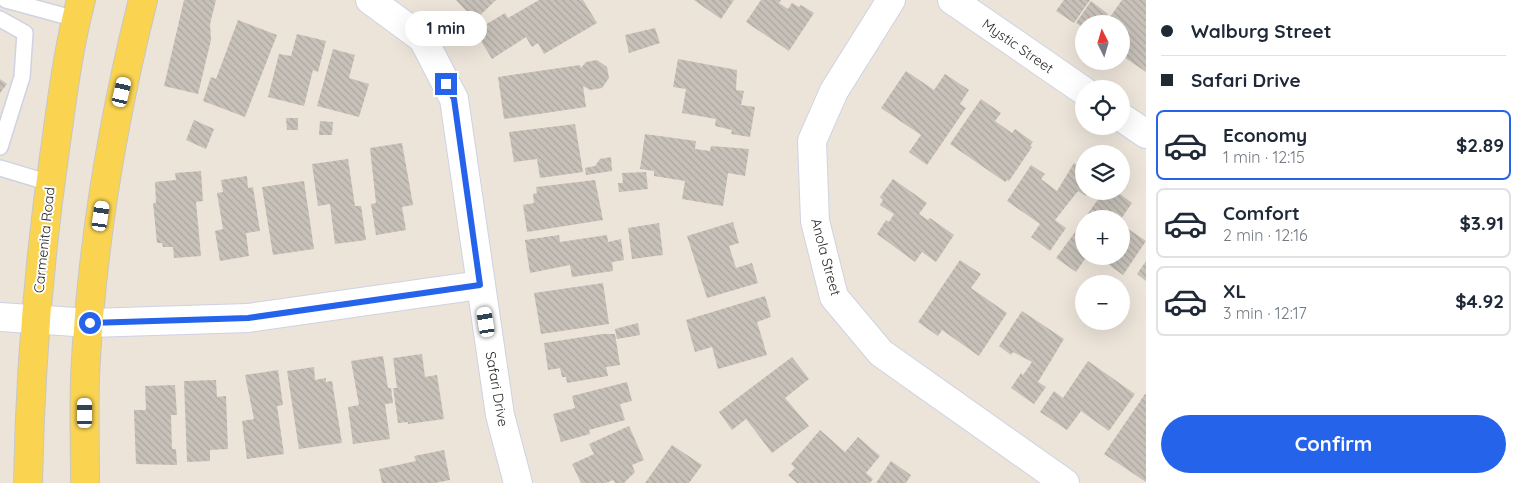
<!DOCTYPE html>
<meta charset="utf-8">
<style>
:root{--surface:#fff;--page:#f2f2f3;--text:#1f2937;--muted:#747a83;--line:#e0e1e3;--accent:#2563eb}
body{margin:0;font-family:Quicksand,sans-serif;background:var(--page);color:var(--text);height:100vh;display:flex;flex-direction:column;font-size:19px;white-space:nowrap}
*{box-sizing:border-box;margin:0}
p{font-size:16px;color:var(--muted)}
.icon{flex:none;width:28px;height:28px;fill:none;stroke:currentColor;stroke-width:2;stroke-linecap:round;stroke-linejoin:round}
.map{position:relative;flex:1;overflow:hidden}
.drawer{display:flex;flex-direction:column;background:var(--surface);width:375px}
.drawer>*{flex:none}
.banner{display:grid;align-content:center;height:110px;padding:0 15px;background:var(--surface)}
.needle{width:32px;rotate:355deg}
.controls{position:absolute;left:1075px;top:15px;display:grid;gap:10px}
.controls a{display:grid;place-items:center;width:55px;height:55px;border-radius:50%;background:var(--surface);box-shadow:0 5px 20px #0002;font-size:25px}
.end{position:absolute;width:22px;height:22px;margin:-11px;border:6px solid #2563eb;background:#fff;box-shadow:0 0 0 2px #fff}
.from{border-radius:50%}
.bubble{position:absolute;height:35px;border-radius:18px;background:var(--surface);box-shadow:0 5px 20px #0002;font-size:16px;font-weight:700;line-height:35px;text-align:center}
.car{position:absolute;width:15px;height:30px;margin:-15px -8px;border-radius:6px;box-shadow:0 0 4px 1px #0007;background:linear-gradient(#fff 24%,#345 0 40%,#fff 0 76%,#345 0 86%,#fff 0)}
.banner b{display:flex;align-items:center;gap:18px;height:48px;font-size:19px}
.banner b+b{border-top:1px solid var(--line)}
.banner i{width:12px;height:12px;background:var(--text)}
ul{padding:0;list-style:none}
li{display:flex;align-items:center;gap:15px;height:70px;margin:0 10px 8px;padding:0 5px;border:2px solid var(--line);border-radius:8px}
li div{flex:1}
li b{display:block;font-size:19px}
li em{font-style:normal;font-weight:700}
li.current{border-color:var(--accent)}
li>.icon{width:45px;height:45px;stroke-width:1.5}
.button{display:flex;gap:10px;margin-top:auto;padding:10px 15px}
.button a{flex:1;height:58px;border-radius:30px;background:var(--accent);color:#fff;font-size:20px;font-weight:700;line-height:58px;text-align:center}
main{display:flex;flex:1;min-height:0}
.map>svg:first-child{display:block}
</style>
<main>
<div class="map">
<svg width="1146" height="483" viewBox="0 0 1146 483">
<defs>
<pattern id="building-back-hatch" width="6" height="6" patternUnits="userSpaceOnUse" patternTransform="scale(1.25)"><rect width="6" height="6" fill="#c7c1b9"/><path d="M-1 5l2 2M0 0l6 6M5-1l2 2" fill="none" stroke="#aba69f"/></pattern>
</defs>
<rect width="100%" height="100%" fill="#ece4d9"/>
<!-- building -->
<g fill="url(#building-back-hatch)">
<polygon points="184,0 216,0 210,24 211,40 198,94 164,86"/>
<polygon points="456,0 496,0 475,20"/>
<polygon points="539,0 583,0 597,23 544,54 538,43 532,47 526,37 492,59 475,31 505,13 508,18"/>
<polygon points="694,0 734,0 721,19"/>
<polygon points="761,0 781,0 779,3 788,9 792,3 799,7 801,5 814,13 789,51 746,22"/>
<polygon points="1064,0 1090,0 1074,23 1056,11"/>
<polygon points="1122,0 1146,0 1146,72 1121,55 1121,45 1124,41 1121,39 1121,24 1105,24"/>
<polygon points="1091,1 1108,14 1101,24 1084,24 1084,28 1076,23"/>
<polygon points="238,20 277,35 245,117 203,101 211,77 216,79"/>
<polygon points="655,28 660,43 629,53 625,35"/>
<polygon points="297,34 326,41 318,72 313,70 304,106 268,97 279,54 291,56"/>
<polygon points="333,49 355,55 349,78 369,84 359,117 317,106"/>
<polygon points="678,59 737,70 736,90 744,91 741,105 755,107 750,137 731,134 732,130 715,126 716,119 682,113 686,89 673,87"/>
<polygon points="597,60 607,67 609,78 602,88 590,90 583,86 586,107 504,119 498,77 580,65 581,68 586,62"/>
<polygon points="906,71 934,90 945,74 969,90 960,104 966,108 927,165 909,152 921,135 881,108"/>
<polygon points="0,79 7,84 0,93"/>
<polygon points="981,99 1001,113 995,121 1012,133 1015,129 1033,142 1030,146 1032,147 1009,181 1007,180 1005,182 950,144"/>
<polygon points="286,118 298,118 298,130 287,130"/>
<polygon points="194,120 214,129 206,149 186,140"/>
<polygon points="320,121 333,122 332,135 319,135"/>
<polygon points="575,124 583,172 540,178 537,159 514,162 509,132"/>
<polygon points="645,134 696,141 695,149 710,151 711,146 749,149 745,176 728,173 723,206 682,199 685,181 654,176 654,171 640,169"/>
<polygon points="402,143 413,205 402,207 406,230 376,235 371,204 376,203 370,148"/>
<polygon points="611,157 612,171 586,175 585,168 595,166 600,159"/>
<polygon points="348,159 355,206 361,206 366,240 335,244 330,204 318,206 312,164"/>
<polygon points="1074,163 1084,170 1084,191 1089,191 1086,196 1078,191 1055,220 1066,228 1050,251 1031,237 1040,224 1007,201 1031,165 1045,174 1041,179 1057,191"/>
<polygon points="201,171 203,201 196,202 201,256 174,258 173,247 163,247 162,243 157,243 153,203 156,203 155,182 176,180 175,173"/>
<polygon points="646,172 648,189 619,192 618,183 623,183 622,173"/>
<polygon points="247,176 248,188 253,187 260,231 246,233 249,256 220,261 215,231 223,229 217,193 223,192 221,180"/>
<polygon points="893,179 927,203 919,214 928,220 930,218 954,235 936,262 922,252 915,262 877,234 886,220 889,222 894,214 880,205 883,200 880,197"/>
<polygon points="595,180 603,220 527,232 523,205 534,203 533,194 537,193 536,187"/>
<polygon points="304,181 314,249 273,255 262,187"/>
<polygon points="1104,191 1116,191 1132,203 1121,219 1084,219"/>
<polygon points="1084,220 1084,256 1087,256 1076,272 1056,258"/>
<polygon points="733,222 739,243 729,246 736,268 752,263 758,283 707,298 687,236"/>
<polygon points="659,223 663,255 632,259 628,228"/>
<polygon points="1121,224 1146,241 1123,275 1097,256 1121,256"/>
<polygon points="559,235 560,242 607,235 608,242 621,239 624,260 612,262 613,271 572,277 570,265 530,273 525,240"/>
<polygon points="960,260 981,274 971,288 1007,313 979,356 942,330 938,336 918,322"/>
<polygon points="1146,261 1146,281 1137,274"/>
<polygon points="603,283 609,324 541,334 534,293"/>
<polygon points="765,296 771,317 757,322 767,355 718,369 712,347 695,352 686,320"/>
<polygon points="1022,311 1064,339 1038,382 1046,387 1034,404 1011,388 1021,373 1023,375 1032,362 1013,352 1011,355 999,346"/>
<polygon points="638,323 640,335 617,339 615,329"/>
<polygon points="602,334 615,334 620,365 606,367 608,376 567,383 566,377 562,377 560,368 548,370 544,343"/>
<polygon points="422,354 425,377 437,375 444,419 408,424 408,422 398,423 393,388 397,388 393,358"/>
<polygon points="383,356 388,388 391,388 393,403 385,404 390,439 353,444 348,407 359,405 351,361"/>
<polygon points="792,357 809,379 785,398 809,426 772,453 746,419 732,430 719,412"/>
<polygon points="1088,361 1135,394 1109,431 1081,411 1067,430 1040,412 1054,391 1063,398"/>
<polygon points="314,367 315,380 326,378 326,382 332,381 342,443 299,449 287,371"/>
<polygon points="278,370 283,405 277,406 284,454 247,459 242,421 254,419 245,375"/>
<polygon points="216,380 217,397 226,396 228,449 210,450 210,461 187,462 184,381"/>
<polygon points="627,382 632,401 620,404 625,420 589,430 590,434 561,442 553,414 575,408 572,396"/>
<polygon points="175,385 177,415 171,415 172,449 176,449 177,465 136,464 134,410 146,410 145,386"/>
<polygon points="1145,394 1146,395 1146,482 1104,454"/>
<polygon points="629,426 644,460 632,465 635,472 624,483 615,483 613,480 606,483 581,483 572,464 594,454 589,444"/>
<polygon points="820,430 845,452 858,437 880,456 866,473 873,479 870,483 797,483 788,475 795,468 791,464"/>
<polygon points="672,445 702,465 689,483 645,483"/>
<polygon points="444,450 450,480 435,483 382,483 379,469 416,461 414,456"/>
<polygon points="891,461 911,475 906,483 876,483"/>
</g>
<g fill="none" stroke-linecap="round" stroke-linejoin="round">
<defs>
<g id="lane">
<polyline points="6,0 76,19"/>
<polyline points="0,19 25,33 22,77 0,147"/>
<polyline points="0,168 50,183"/>
</g>
<g id="street">
<polyline points="370,0 423,39 454,99 500,415 518,483"/>
<polyline points="891,0 834,91 812,141 815,221 834,297 881,353 1065,483"/>
<polyline points="952,0 1084,91"/>
<polyline points="1121,117 1146,134"/>
<polyline points="90,323 248,318 480,285"/>
</g>
<polyline id="secondary" points="0,317 90,323"/>
<g id="primary">
<path d="M28,483C30,371 39,260 55,150C62,100 68,49 81,0"/>
<path d="M85,483C85,448 84,412 85,377C91,250 112,123 143,0"/>
</g>
</defs>
<!-- lane casing -->
<use href="#lane" stroke="#ced2e3" stroke-width="18"/>
<!-- street casing -->
<use href="#street" stroke="#ced2e3" stroke-width="30"/>
<!-- secondary casing -->
<use href="#secondary" stroke="#ced2e3" stroke-width="30"/>
<!-- primary casing -->
<use href="#primary" stroke="#c7c7c7" stroke-width="30"/>
<!-- lane -->
<use href="#lane" stroke="#fff" stroke-width="15"/>
<!-- street -->
<use href="#street" stroke="#fff" stroke-width="28"/>
<!-- secondary -->
<use href="#secondary" stroke="#fff" stroke-width="28"/>
<!-- primary -->
<use href="#primary" stroke="#fad450" stroke-width="28"/>
</g>
<g fill="none" stroke-linecap="round" stroke-linejoin="round">
<!-- route -->
<polyline stroke="#2563eb" stroke-width="6" points="90,323 248,318 480,285 454,99 446,84"/>
</g>
<g text-anchor="middle" stroke-width="4" stroke-linejoin="round" paint-order="stroke">
<!-- street labels -->
<g font-size="14" fill="#282828" stroke="#fff">
<text transform="translate(1018 46) rotate(35)" y="5">Mystic Street</text>
<text transform="translate(44 240) rotate(-84)" y="5">Carmenita Road</text>
<text transform="translate(826 257) rotate(75)" y="5">Anola Street</text>
<text transform="translate(497 389) rotate(80)" y="5">Safari Drive</text>
</g>
</g>
</svg>
<div class="controls">
<a><svg class="needle" viewBox="-14 -14 28 28"><path d="M0-13l5 13h-10z" fill="#e53935"/><path d="M0 13l5-13h-10z" fill="#747a83"/></svg></a>
<a><svg class="icon" aria-label="locate" viewBox="0 0 24 24"><circle cx="12" cy="12" r="6"/><path d="M12 2v4M12 18v4M2 12h4M18 12h4"/></svg></a>
<a><svg class="icon" aria-label="layers" viewBox="0 0 24 24"><path d="M12 4l9 5-9 5-9-5zM3 14l9 5 9-5"/></svg></a>
<a>+</a>
<a>−</a>
</div>
<i class="end from" style="left:90px;top:323px"></i>
<i class="end" style="left:446px;top:84px"></i>
<div class="bubble" style="left:405px;top:11px;width:82px">1 min</div>
<i class="car" style="left:122px;top:92px;rotate:13deg"></i>
<i class="car" style="left:101px;top:216px;rotate:8deg"></i>
<i class="car" style="left:486px;top:322px;rotate:351deg"></i>
<i class="car" style="left:85px;top:413px;rotate:0deg"></i>
</div>
<section class="drawer">
<div class="banner">
<b><i class="from"></i>Walburg Street</b>
<b><i></i>Safari Drive</b>
</div>
<ul>
<li class="current"><svg class="icon" aria-label="car" viewBox="0 0 24 24"><path d="M5 17H2v-5l4-1 3-4h7l3 4 3 1v5h-3M9 17h6M6 11h13"/><circle cx="7" cy="17" r="2"/><circle cx="17" cy="17" r="2"/></svg><div><b>Economy</b><p>1 min · 12:15</p></div><em>$2.89</em></li>
<li><svg class="icon" aria-label="car" viewBox="0 0 24 24"><path d="M5 17H2v-5l4-1 3-4h7l3 4 3 1v5h-3M9 17h6M6 11h13"/><circle cx="7" cy="17" r="2"/><circle cx="17" cy="17" r="2"/></svg><div><b>Comfort</b><p>2 min · 12:16</p></div><em>$3.91</em></li>
<li><svg class="icon" aria-label="car" viewBox="0 0 24 24"><path d="M5 17H2v-5l4-1 3-4h7l3 4 3 1v5h-3M9 17h6M6 11h13"/><circle cx="7" cy="17" r="2"/><circle cx="17" cy="17" r="2"/></svg><div><b>XL</b><p>3 min · 12:17</p></div><em>$4.92</em></li>
</ul>
<div class="button"><a>Confirm</a></div>
</section>
</main>
